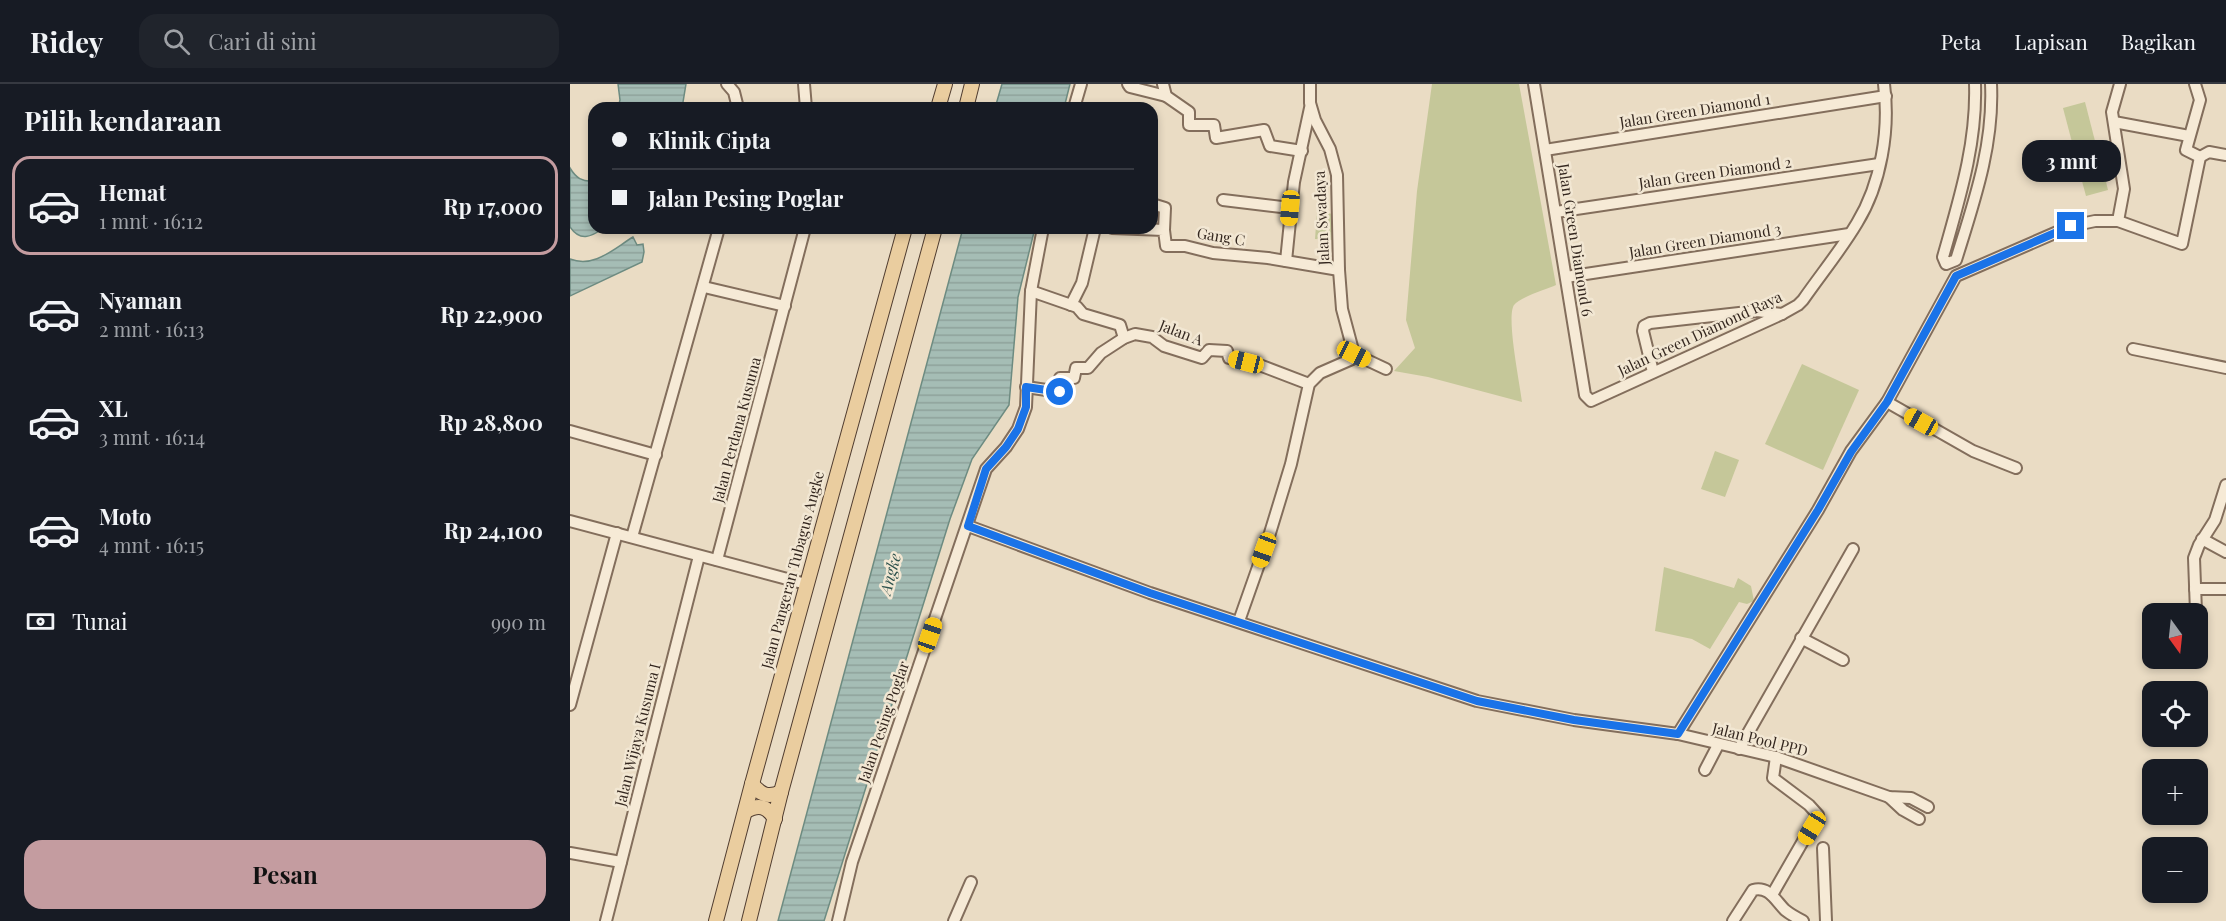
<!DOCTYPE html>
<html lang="id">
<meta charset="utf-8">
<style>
:root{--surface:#171b24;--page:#20242c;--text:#f1f3f6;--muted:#9ea1a6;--line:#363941;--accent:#c49ca0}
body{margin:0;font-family:"Playfair Display",serif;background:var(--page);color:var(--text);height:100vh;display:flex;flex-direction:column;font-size:22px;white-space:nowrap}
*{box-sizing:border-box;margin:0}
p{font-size:20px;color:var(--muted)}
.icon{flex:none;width:33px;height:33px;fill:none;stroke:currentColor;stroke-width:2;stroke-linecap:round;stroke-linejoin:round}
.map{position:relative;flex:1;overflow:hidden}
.panel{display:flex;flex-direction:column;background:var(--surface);width:570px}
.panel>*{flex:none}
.banner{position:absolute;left:18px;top:18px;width:570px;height:132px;border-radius:18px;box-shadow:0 3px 9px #0003;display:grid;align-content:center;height:132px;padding:0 24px;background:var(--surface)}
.needle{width:39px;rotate:165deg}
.tools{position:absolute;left:1572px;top:519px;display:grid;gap:12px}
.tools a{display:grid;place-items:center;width:66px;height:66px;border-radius:12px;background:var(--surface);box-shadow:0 3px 9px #0003;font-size:30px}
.end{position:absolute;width:27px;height:27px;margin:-14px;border:8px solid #1a73e8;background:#fff;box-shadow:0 0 0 3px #fff}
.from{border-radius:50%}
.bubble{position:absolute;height:42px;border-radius:18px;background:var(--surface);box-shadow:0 3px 9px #0003;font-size:20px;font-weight:700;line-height:42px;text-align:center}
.car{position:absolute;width:18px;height:36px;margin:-18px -9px;border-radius:8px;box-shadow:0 0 4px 2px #0007;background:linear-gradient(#f5c518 24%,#345 0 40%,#f5c518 0 76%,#345 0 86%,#f5c518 0)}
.banner b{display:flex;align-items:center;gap:21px;height:57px;font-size:22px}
.banner b+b{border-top:2px solid var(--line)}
.banner i{width:15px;height:15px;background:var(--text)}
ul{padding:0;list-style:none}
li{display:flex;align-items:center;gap:18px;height:99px;margin:0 12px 9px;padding:0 12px;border:3px solid transparent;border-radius:18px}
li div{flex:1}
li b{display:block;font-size:22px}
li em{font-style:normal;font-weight:700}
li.on{border-color:var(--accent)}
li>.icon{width:54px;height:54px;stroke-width:1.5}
h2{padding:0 24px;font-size:27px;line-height:72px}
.pay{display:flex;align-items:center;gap:15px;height:66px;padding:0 24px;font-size:22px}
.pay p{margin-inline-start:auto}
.button{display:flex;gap:12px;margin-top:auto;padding:12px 24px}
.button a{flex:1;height:69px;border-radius:18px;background:var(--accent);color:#111;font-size:24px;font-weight:700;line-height:69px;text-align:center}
header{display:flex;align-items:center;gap:36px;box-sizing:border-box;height:84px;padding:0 30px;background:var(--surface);border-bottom:2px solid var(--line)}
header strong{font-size:28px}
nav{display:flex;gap:33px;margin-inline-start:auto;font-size:21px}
.search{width:420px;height:54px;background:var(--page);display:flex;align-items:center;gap:15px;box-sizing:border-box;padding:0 21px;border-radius:18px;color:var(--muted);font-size:22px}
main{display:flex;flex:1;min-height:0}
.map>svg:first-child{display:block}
</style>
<header>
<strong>Ridey</strong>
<div class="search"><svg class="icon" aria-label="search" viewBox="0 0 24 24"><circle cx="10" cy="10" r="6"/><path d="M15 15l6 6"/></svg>Cari di sini</div>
<nav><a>Peta</a><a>Lapisan</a><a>Bagikan</a></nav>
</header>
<main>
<section class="panel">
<h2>Pilih kendaraan</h2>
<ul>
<li class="on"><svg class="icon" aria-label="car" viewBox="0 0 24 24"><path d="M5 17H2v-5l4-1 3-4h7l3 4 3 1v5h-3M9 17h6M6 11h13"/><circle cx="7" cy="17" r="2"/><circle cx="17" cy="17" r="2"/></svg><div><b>Hemat</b><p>1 mnt · 16:12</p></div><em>Rp 17,000</em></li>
<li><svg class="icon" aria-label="car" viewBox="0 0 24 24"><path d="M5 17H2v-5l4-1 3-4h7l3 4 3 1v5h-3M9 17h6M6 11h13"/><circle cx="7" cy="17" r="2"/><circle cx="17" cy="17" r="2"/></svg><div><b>Nyaman</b><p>2 mnt · 16:13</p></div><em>Rp 22,900</em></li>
<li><svg class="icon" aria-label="car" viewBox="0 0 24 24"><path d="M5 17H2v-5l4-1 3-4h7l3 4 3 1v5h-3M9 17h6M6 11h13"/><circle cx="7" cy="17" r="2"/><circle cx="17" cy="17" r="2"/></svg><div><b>XL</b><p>3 mnt · 16:14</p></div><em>Rp 28,800</em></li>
<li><svg class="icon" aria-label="car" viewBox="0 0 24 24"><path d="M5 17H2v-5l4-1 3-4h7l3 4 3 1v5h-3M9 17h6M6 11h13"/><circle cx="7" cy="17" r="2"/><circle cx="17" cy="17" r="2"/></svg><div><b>Moto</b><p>4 mnt · 16:15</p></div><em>Rp 24,100</em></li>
</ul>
<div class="pay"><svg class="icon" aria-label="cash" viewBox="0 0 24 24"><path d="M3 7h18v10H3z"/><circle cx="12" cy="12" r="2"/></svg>Tunai<p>990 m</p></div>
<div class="button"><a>Pesan</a></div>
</section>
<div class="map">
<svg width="1656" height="837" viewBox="0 0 1656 837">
<defs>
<pattern id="water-rules" width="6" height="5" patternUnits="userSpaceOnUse" patternTransform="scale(1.5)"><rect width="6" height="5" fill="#a5bdb5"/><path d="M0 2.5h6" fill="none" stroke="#8fa29b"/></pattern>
</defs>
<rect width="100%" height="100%" fill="#eadcc4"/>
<!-- green -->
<g fill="#c5c799">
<path d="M862,0H949L986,201C977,205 950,213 944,221C936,233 950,300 952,318L858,293L824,287L845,264L836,236L847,107Z"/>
<polygon points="1515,18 1525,57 1503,62 1493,24"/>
<polygon points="1528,65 1538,106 1516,112 1505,71"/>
<polygon points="747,128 764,130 762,156 745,155"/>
<polygon points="1232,280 1289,306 1253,386 1195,360"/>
<polygon points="1145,367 1169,376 1155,413 1131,405"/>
<polygon points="1094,483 1164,504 1168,494 1181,502 1184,517 1177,520 1169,518 1140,565 1122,555 1085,547"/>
</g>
<!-- water -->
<g fill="url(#water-rules)" stroke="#6d8b81" stroke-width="1.5">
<polygon points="48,0 116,0 112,24 48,24 50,16"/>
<polygon points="432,0 500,0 494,24 425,24"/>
<path d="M0,84C6,94 12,98 24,97V144H34C21,153 10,158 0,143Z"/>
<polygon points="393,144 465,144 448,213 439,321 402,375 380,435 254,837 208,837"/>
<path d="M63,153L67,161L73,160L74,168L72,178L0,212V175C24,184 42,166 63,153Z"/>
</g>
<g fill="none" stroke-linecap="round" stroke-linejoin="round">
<defs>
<g id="minor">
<polyline points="157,0 164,8 168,24"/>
<polyline points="234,0 236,24"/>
<polyline points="558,0 560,3 596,12"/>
<polyline points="593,0 596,12 619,28 619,41 644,41 646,54 694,46 700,62 732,67"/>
<polyline points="740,0 740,19 745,36 760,65 767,91 769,186 772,225 784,270"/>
<path d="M964,0L1015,311L1021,317L1212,230L1228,221L1233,216C1251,190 1271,166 1287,139C1311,100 1320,46 1314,0"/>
<path d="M1405,0C1407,60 1389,116 1373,173L1376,180L1386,176C1404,118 1424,61 1421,0"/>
<polyline points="1625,0 1630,16 1616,66 1630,73"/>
<polyline points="504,24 511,0"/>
<polyline points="1544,38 1619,52"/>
<polyline points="975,66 1316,12"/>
<polyline points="1630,73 1639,68 1656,71"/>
<polyline points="653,116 720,124"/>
<polyline points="582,120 595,124 594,146"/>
<polyline points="986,128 1309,80"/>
<polyline points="1548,137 1554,105 1542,28 1550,0"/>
<polyline points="542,144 594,146 596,162 615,162 643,169 698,174 769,186"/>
<polyline points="716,177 724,98 740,24"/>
<polyline points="996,193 1279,150"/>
<polyline points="134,203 215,222"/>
<polyline points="461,207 507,223 513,230 550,241 554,254"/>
<polyline points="501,221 512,199 525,144"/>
<polyline points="1563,265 1656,284"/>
<polyline points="784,270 816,285"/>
<polyline points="1083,288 1073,247 1074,242 1080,239 1187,227 1212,230"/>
<polyline points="456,303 490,308 490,294 504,294 506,284 518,284 531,269 554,254 565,250 582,253 594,262 632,274 639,266 657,267 659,274 692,282 739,300"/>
<polyline points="1317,318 1403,367 1446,384"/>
<polyline points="0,347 86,371"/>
<polyline points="0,437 236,500"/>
<polyline points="398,442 580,509 907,617 1004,636 1108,650 1206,673 1319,713 1341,714 1358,723"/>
<polyline points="62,453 149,144"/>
<polyline points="1632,455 1656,468"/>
<polyline points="147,476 235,144"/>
<polyline points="1625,505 1656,505"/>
<polyline points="1626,528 1624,474 1629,461 1645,436 1656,401"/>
<polyline points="669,537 700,449 721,380 739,300 750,289 782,275 784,270"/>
<polyline points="1231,554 1273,576"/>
<polyline points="0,621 47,449"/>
<polyline points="1108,650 1248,426 1281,367 1317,318 1386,192 1501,142 1525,137 1548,137 1612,160 1630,73"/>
<polyline points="1169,665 1283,465"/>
<polyline points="1135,686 1148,661"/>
<polyline points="1319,713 1333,726 1349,735"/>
<polyline points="1253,764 1256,837"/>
<polyline points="0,769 51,778"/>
<polyline points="1202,811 1248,731 1239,721 1203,694 1206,673"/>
<polyline points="36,837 129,472"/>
<polyline points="268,837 282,778 416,385 436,363 448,345 456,323 461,207 473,144"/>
<polyline points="384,837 401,798"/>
<path d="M1163,837L1183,806C1199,802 1205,816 1215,826C1220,830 1227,834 1233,837"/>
</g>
<g id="major">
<polyline points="368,24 375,0"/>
<polyline points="396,24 402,0"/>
<path d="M182,700C191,711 198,714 211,708"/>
<path d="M176,727C189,720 197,722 205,735"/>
<polyline points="146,837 182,700 335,144"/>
<polyline points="179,837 211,708 365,144"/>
</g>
</defs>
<!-- minor casing -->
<use href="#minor" stroke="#836e5c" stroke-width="14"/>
<!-- major casing -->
<use href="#major" stroke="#513d30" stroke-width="16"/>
<!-- minor -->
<use href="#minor" stroke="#f6ead6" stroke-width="10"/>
<!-- major -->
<use href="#major" stroke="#eacd9f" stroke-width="14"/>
</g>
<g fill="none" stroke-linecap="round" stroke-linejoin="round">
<!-- route -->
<polyline stroke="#1a73e8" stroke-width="8" points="490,308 456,303 456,323 448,345 436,363 416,385 398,442 580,509 907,617 1004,636 1108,650 1248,426 1281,368 1317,318 1386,192 1501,142"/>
</g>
<g text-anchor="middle" stroke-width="5" stroke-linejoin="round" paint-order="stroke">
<!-- street labels -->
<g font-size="15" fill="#34271f" stroke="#f2e7d3">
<text transform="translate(1125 27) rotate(-9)" y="5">Jalan Green Diamond 1</text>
<text transform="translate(1145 89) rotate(-8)" y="5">Jalan Green Diamond 2</text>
<text transform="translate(752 134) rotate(-93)" y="5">Jalan Swadaya</text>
<text transform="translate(651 153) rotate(9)" y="5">Gang C</text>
<text transform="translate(1005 156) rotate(81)" y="5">Jalan Green Diamond 6</text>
<text transform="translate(1135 157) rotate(-9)" y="5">Jalan Green Diamond 3</text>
<text transform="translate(611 249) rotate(21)" y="5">Jalan A</text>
<text transform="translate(1130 250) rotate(-25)" y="5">Jalan Green Diamond Raya</text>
<text transform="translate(167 346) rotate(-75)" y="5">Jalan Perdana Kusuma</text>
<text transform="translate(223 486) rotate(-75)" y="5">Jalan Pangeran Tubagus Angke</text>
<text transform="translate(314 638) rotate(-71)" y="5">Jalan Pesing Poglar</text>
<text transform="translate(68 651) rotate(-76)" y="5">Jalan Wijaya Kusuma I</text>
<text transform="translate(1190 656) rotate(14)" y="5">Jalan Pool PPD</text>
</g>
<!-- water labels -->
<g font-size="16" font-style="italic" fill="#2f534e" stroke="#f2e7d3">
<text transform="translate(320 490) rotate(-75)" y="6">Angke</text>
</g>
</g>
</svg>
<div class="tools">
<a><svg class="needle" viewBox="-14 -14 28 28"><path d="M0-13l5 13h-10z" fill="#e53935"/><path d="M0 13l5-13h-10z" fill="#9ea1a6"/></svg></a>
<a><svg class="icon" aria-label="locate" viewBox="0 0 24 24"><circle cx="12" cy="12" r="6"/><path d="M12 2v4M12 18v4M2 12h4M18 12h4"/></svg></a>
<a>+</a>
<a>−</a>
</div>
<i class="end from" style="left:490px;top:308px"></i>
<i class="end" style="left:1501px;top:142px"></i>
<div class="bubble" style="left:1452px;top:56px;width:99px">3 mnt</div>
<i class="car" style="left:720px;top:124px;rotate:185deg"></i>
<i class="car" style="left:784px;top:270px;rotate:117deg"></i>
<i class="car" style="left:676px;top:278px;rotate:284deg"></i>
<i class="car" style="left:1351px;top:338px;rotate:299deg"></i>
<i class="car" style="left:694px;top:466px;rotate:200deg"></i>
<i class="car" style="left:360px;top:551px;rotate:19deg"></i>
<i class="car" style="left:1242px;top:744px;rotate:212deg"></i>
<div class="banner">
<b><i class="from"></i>Klinik Cipta</b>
<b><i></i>Jalan Pesing Poglar</b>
</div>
</div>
</main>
